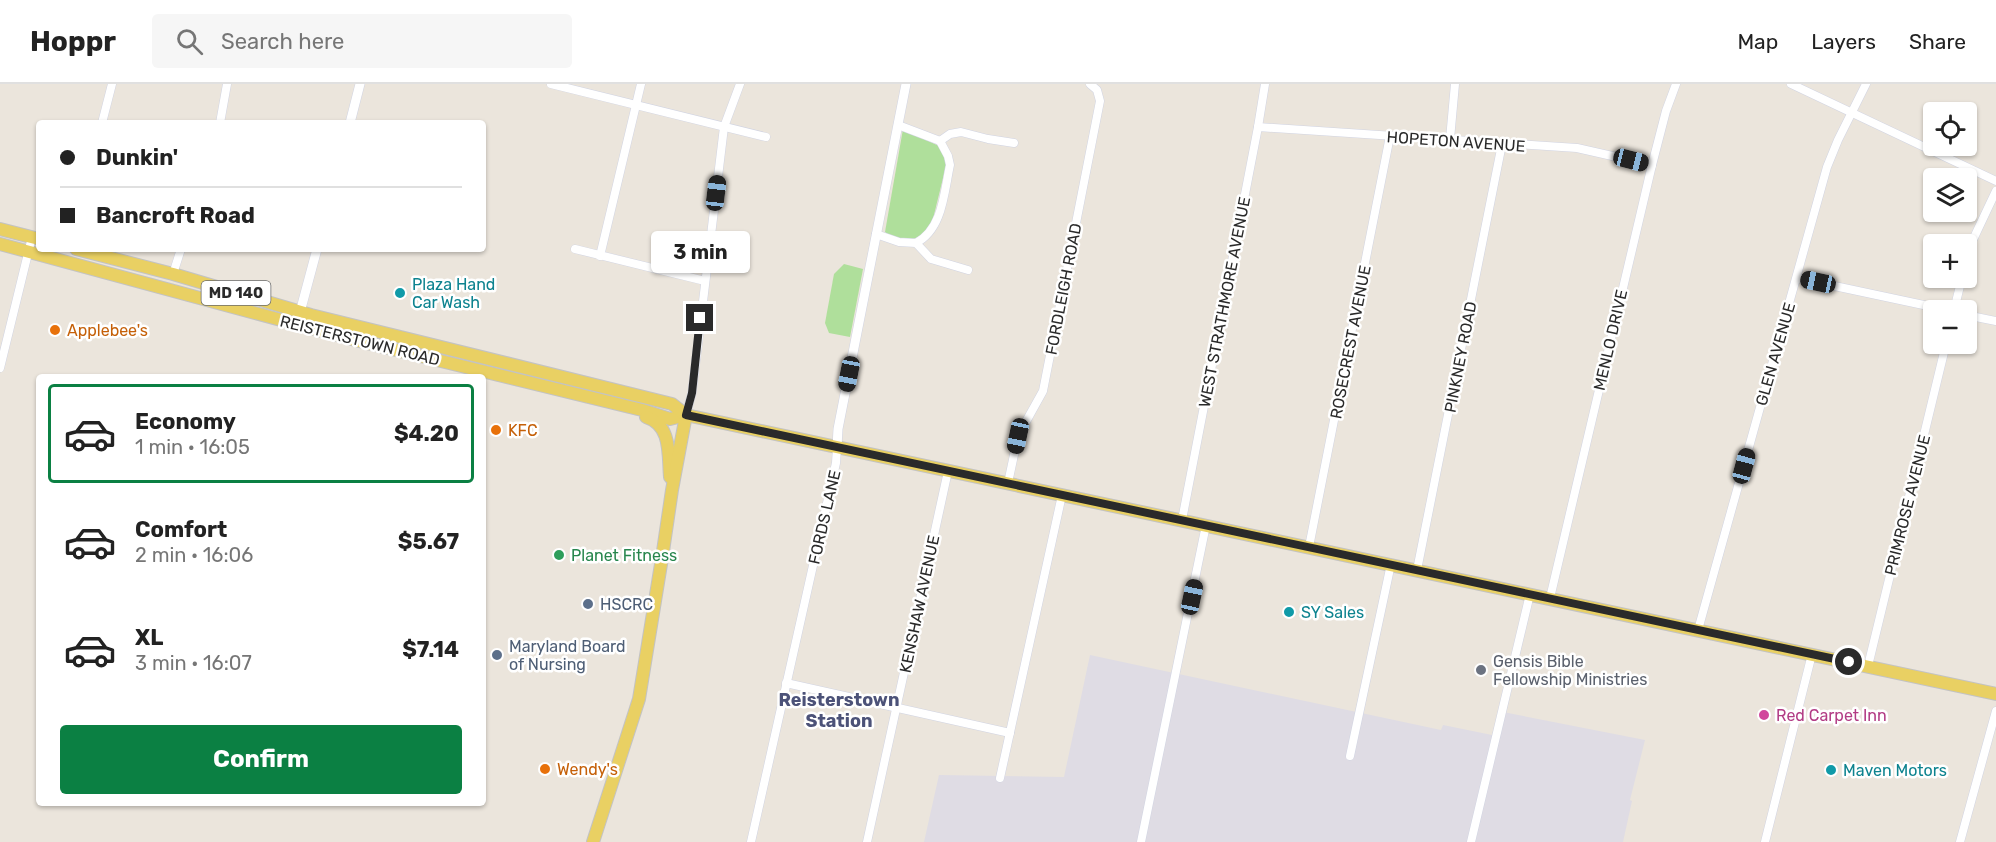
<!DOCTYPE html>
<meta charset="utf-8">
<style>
:root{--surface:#fff;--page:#f6f6f6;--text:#222;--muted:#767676;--line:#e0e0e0;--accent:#0b8043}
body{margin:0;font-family:Rubik,sans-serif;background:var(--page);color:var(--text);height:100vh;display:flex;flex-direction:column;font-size:22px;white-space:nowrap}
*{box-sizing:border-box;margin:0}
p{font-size:20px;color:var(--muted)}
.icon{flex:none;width:33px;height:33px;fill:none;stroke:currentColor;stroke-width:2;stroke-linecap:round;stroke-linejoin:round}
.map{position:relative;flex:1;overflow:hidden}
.panel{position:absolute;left:36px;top:290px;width:450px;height:432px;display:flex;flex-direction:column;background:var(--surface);border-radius:6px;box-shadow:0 2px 4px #0004}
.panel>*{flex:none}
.hud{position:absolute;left:36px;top:36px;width:450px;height:132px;border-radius:6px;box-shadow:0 2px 4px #0004;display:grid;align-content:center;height:132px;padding:0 24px;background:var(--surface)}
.controls{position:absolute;left:1923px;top:18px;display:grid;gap:12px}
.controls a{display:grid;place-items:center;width:54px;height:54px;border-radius:6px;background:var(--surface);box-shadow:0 2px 4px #0004;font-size:30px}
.end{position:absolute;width:27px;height:27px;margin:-14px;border:8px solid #2a2a2a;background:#fff;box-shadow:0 0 0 3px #fff}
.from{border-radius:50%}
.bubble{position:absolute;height:42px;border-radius:6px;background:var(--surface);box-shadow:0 2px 4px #0004;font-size:20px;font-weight:700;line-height:42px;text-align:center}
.car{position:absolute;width:18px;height:36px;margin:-18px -9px;border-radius:8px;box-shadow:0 0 4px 2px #0007;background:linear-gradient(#222 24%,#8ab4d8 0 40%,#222 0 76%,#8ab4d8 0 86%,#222 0)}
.hud b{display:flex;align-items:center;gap:21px;height:57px;font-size:22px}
.hud b+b{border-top:2px solid var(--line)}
.hud i{width:15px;height:15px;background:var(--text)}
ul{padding:10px 0 0;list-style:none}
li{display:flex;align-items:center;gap:18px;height:99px;margin:0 12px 9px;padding:0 12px;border:3px solid transparent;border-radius:6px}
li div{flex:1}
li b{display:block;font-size:22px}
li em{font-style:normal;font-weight:700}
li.on{border-color:var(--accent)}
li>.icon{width:54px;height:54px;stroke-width:1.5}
.primary-button{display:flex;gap:12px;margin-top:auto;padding:12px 24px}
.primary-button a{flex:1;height:69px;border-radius:6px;background:var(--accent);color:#fff;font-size:24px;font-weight:700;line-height:69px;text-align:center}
header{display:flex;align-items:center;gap:36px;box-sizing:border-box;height:84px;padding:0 30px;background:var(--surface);border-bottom:2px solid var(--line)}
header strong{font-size:28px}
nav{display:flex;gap:33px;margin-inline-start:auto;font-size:21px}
.search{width:420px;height:54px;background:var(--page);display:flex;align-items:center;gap:15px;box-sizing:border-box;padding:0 21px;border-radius:6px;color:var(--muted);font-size:22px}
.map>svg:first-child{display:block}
</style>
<header>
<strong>Hoppr</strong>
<div class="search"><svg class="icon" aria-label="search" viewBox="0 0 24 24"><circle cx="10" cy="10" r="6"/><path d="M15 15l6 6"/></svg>Search here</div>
<nav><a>Map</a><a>Layers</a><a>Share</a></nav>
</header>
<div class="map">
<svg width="1996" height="758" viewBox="0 0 1996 758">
<rect width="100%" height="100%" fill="#ebe5dc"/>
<!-- industrial -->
<polygon fill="#dfdce4" points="1090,571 1441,646 1443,641 1497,652 1503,628 1645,656 1630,716 1632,717 1623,758 924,758 939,691 1064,693"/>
<!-- green -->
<g fill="#afdf9b">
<path d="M903,45L939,62L946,77V82L930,147C914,157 901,160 885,148Z"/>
<polygon points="844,180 863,185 850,253 829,249 825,239 834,190"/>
</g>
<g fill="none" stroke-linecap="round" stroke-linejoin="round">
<defs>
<g id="minor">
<polyline points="551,0 766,53"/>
<polyline points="1791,0 1996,97"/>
<polyline points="102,39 112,0"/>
<polyline points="220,39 227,0"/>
<polyline points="898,41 940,57 950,50 961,48 988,55 1014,59"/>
<polyline points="1258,43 1577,64 1652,81"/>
<polyline points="1450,55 1455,0"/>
<polyline points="876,150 899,158 916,159 931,175 968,186"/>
<path d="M916,159C943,145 944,108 950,81L948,72L940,57"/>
<polyline points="575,165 705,197"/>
<polyline points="600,172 641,0"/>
<polyline points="1966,174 1970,162 1996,107"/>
<polyline points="173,190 181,165"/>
<polyline points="1797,194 1947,226"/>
<polyline points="1954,226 1962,194"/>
<polyline points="1966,231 1996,237"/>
<polyline points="0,284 32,153"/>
<polyline points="686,331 692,309 724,43 740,0"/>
<polyline points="1008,399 1018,352 1043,307 1100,17 1097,6 1090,0"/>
<polyline points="1182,436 1258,43 1265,0"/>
<polyline points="1309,463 1390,52"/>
<polyline points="1417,486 1502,60"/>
<polyline points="1550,514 1652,81 1666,27 1676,0"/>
<polyline points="1698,546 1827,83 1838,56 1866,0"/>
<polyline points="1868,582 1946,260"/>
<polyline points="786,599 1010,649"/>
<polyline points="1350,672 1391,480"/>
<polyline points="1000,694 1062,411"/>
<polyline points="751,758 836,379 837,363"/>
<polyline points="867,758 948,387"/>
<polyline points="1141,758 1206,441"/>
<polyline points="1471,758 1530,510"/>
<polyline points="1765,758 1812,570"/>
<polyline points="1960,758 1996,627"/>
</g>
<g id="tertiary">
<polyline points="350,39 360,0"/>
<polyline points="299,232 317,165"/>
<polyline points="837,363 838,345 906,0"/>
</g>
<g id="primary">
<polyline points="0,145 39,155"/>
<polyline points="0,160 359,257 642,326 670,335 686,331"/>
<polyline points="76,165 173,190 311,231 672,320 686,331 1996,610"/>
<path d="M646,333C672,341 668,371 670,393"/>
<polyline points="593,758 639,615 662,474 672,406 686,331"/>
</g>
</defs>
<!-- minor casing -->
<use href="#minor" stroke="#d1d4e2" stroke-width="9"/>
<!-- tertiary casing -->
<use href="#tertiary" stroke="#d1d4e2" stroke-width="10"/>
<!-- primary casing -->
<use href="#primary" stroke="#c3c3c3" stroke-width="14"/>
<!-- minor -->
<use href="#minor" stroke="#fff" stroke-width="8"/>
<!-- tertiary -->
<use href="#tertiary" stroke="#fff" stroke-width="9"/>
<!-- primary -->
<use href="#primary" stroke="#e9d063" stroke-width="12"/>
</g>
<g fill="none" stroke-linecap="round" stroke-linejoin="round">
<!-- route -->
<polyline stroke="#2a2a2a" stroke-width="8" points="700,234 692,309 686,331 1849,578"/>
</g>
<!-- markers -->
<g fill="#0f9aa8" stroke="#fff" stroke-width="2">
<circle cx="400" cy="209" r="6"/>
<circle cx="1289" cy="528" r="6"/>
<circle cx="1831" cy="686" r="6"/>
</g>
<g fill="#e8710a" stroke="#fff" stroke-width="2">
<circle cx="55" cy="246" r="6"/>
<circle cx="496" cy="346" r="6"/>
<circle cx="545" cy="685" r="6"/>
</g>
<circle fill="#2e9e5b" stroke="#fff" stroke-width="2" cx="559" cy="471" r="6"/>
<g fill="#5c6f8a" stroke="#fff" stroke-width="2">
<circle cx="588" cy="520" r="6"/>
<circle cx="497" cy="571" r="6"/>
</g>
<circle fill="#6b7280" stroke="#fff" stroke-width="2" cx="1481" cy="586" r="6"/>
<circle fill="#d1479c" stroke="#fff" stroke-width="2" cx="1764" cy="631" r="6"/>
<g text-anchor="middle" stroke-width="5" stroke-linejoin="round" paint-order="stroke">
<!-- shield labels -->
<rect fill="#fff" stroke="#6a6a6a" stroke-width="1.5" x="201.5" y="197" width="69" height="24" rx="4.5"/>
<g font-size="15" font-weight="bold" fill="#2a2a2a">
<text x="236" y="214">MD 140</text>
</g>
<!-- street labels -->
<g font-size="16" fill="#2a2a2a" stroke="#fff">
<text transform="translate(1456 57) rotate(4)" y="6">HOPETON AVENUE</text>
<text transform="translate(1063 205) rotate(-79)" y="6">FORDLEIGH ROAD</text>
<text transform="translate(1224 218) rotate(-79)" y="6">WEST STRATHMORE AVENUE</text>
<text transform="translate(360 256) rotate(14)" y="6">REISTERSTOWN ROAD</text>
<text transform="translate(1610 256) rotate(-77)" y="6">MENLO DRIVE</text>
<text transform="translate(1350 258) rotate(-79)" y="6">ROSECREST AVENUE</text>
<text transform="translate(1775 270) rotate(-74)" y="6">GLEN AVENUE</text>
<text transform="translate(1460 273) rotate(-79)" y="6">PINKNEY ROAD</text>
<text transform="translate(1907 421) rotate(-76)" y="6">PRIMROSE AVENUE</text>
<text transform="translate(824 433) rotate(-77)" y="6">FORDS LANE</text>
<text transform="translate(919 520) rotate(-78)" y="6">KENSHAW AVENUE</text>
</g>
<!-- culture labels -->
<g font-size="16" fill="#0d838f" stroke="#fff" text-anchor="start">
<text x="412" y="206">Plaza Hand<tspan x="412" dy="18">Car Wash</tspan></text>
<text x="1301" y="534">SY Sales</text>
<text x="1843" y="692">Maven Motors</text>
</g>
<!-- food labels -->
<g font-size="16" fill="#c56008" stroke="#fff" text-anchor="start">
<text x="67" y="252">Applebee's</text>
<text x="508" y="352">KFC</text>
<text x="557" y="691">Wendy's</text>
</g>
<!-- leisure labels -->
<g font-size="16" fill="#27864d" stroke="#fff" text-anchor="start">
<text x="571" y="477">Planet Fitness</text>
</g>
<!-- service labels -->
<g font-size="16" fill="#4e5e75" stroke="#fff" text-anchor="start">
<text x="600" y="526">HSCRC</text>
<text x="509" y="568">Maryland Board<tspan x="509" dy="18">of Nursing</tspan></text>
</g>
<!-- worship labels -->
<g font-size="16" fill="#5b616d" stroke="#fff" text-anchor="start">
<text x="1493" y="583">Gensis Bible<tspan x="1493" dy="18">Fellowship Ministries</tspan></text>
</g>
<!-- hotel labels -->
<g font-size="16" fill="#b23c85" stroke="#fff" text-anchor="start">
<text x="1776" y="637">Red Carpet Inn</text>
</g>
<!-- neighbourhood labels -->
<g font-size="18" font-weight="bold" fill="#4c5278" stroke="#fff">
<text x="839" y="622">Reisterstown<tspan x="839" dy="21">Station</tspan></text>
</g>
</g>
</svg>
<div class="controls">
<a><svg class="icon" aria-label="locate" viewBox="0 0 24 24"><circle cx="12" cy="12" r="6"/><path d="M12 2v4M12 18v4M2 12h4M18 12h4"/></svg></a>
<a><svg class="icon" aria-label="layers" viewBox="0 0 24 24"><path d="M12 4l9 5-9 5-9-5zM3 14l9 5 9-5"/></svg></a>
<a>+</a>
<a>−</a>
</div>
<i class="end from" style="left:1849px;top:578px"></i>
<i class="end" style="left:700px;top:234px"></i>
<div class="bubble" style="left:651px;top:147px;width:99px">3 min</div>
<i class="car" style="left:1631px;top:76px;rotate:104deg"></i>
<i class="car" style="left:716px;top:109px;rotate:7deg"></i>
<i class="car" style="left:1818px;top:198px;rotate:282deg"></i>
<i class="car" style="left:849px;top:290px;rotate:191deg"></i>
<i class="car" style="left:1018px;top:352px;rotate:192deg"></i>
<i class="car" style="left:1744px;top:382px;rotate:15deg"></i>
<i class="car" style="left:1192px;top:513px;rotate:12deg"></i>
<div class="hud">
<b><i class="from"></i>Dunkin'</b>
<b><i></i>Bancroft Road</b>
</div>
<section class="panel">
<ul>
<li class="on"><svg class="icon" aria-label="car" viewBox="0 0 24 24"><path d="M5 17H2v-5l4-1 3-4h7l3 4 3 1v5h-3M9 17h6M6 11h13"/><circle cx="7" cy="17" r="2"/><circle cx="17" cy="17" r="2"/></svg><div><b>Economy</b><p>1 min · 16:05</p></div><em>$4.20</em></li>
<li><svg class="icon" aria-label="car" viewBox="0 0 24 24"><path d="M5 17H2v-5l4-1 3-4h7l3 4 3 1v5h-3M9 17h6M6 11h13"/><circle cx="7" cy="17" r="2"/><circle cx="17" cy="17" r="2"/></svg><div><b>Comfort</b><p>2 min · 16:06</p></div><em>$5.67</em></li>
<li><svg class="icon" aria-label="car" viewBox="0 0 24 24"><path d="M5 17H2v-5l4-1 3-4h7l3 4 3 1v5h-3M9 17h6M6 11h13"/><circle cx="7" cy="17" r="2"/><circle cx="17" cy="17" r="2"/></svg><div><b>XL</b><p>3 min · 16:07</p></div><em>$7.14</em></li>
</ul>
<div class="primary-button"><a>Confirm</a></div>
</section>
</div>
